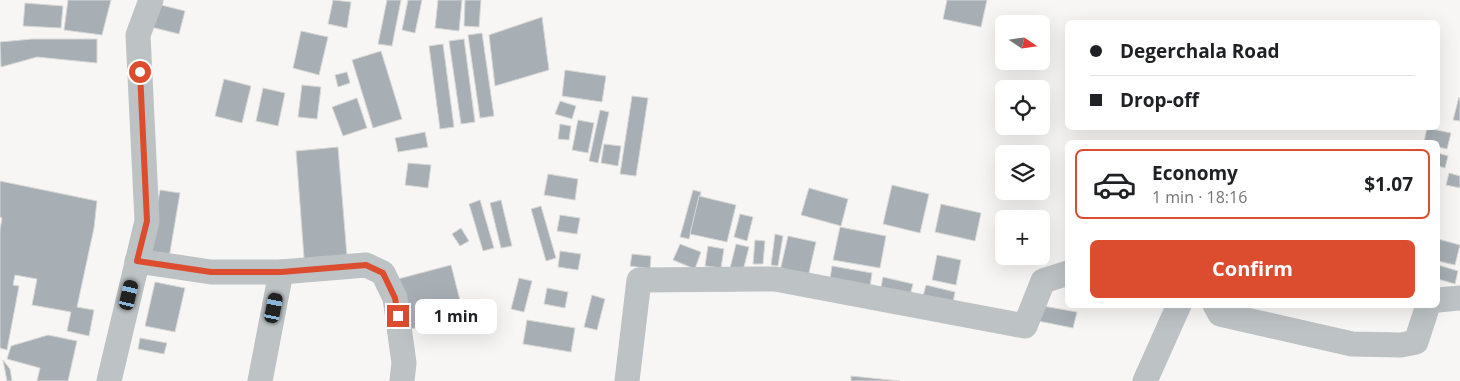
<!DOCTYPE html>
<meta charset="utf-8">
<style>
:root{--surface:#fff;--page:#f6f6f6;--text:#202124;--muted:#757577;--line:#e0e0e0;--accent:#dc4c2e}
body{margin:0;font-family:"Open Sans",sans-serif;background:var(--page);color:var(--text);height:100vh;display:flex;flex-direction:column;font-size:19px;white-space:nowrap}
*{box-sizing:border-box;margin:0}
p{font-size:16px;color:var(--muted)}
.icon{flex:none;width:28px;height:28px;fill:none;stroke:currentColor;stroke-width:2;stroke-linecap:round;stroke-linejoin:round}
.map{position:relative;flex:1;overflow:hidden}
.side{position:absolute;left:1065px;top:140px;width:375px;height:168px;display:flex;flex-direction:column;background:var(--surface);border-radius:8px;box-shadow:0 5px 20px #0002}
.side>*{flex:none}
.top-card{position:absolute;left:1065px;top:20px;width:375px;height:110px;border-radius:8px;box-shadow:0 5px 20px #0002;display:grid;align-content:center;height:110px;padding:0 25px;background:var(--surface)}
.needle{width:32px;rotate:103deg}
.fabs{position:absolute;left:995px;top:15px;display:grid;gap:10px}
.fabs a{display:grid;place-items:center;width:55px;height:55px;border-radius:8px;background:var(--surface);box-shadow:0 5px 20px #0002;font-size:25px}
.end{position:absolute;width:22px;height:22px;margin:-11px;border:6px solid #dc4c2e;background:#fff;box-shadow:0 0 0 2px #fff}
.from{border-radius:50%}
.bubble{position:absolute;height:35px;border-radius:8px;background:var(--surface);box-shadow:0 5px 20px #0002;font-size:16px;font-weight:700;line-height:35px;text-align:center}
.car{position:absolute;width:15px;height:30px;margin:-15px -8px;border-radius:6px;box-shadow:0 0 4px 1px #0007;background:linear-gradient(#222 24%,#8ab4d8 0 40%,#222 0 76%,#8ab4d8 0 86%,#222 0)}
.top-card b{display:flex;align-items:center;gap:18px;height:48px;font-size:19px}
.top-card b+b{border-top:1px solid var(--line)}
.top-card i{width:12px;height:12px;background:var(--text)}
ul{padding:9px 0 0;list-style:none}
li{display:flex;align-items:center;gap:15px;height:70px;margin:0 10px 8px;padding:0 15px;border:2px solid var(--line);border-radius:8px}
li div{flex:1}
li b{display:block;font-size:19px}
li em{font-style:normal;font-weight:700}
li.active{border-color:var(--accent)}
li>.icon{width:45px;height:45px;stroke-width:1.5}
.button{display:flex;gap:10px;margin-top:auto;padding:10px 25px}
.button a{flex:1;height:58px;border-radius:8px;background:var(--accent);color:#fff;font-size:20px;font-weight:700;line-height:58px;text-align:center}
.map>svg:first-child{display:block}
</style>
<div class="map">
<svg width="1460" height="381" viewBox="0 0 1460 381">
<rect width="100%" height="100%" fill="#f7f6f4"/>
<!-- building -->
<g fill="#a7afb4" stroke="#d8d8d6">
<polygon points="68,0 111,0 102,35 64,30"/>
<polygon points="333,0 351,2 347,28 328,24"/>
<polygon points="387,0 401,0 392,46 378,44"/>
<polygon points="408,0 422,0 415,33 402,30"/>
<polygon points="438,0 462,0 459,31 435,28"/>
<polygon points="465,0 481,0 479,27 464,26"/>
<polygon points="947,0 987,0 981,27 943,19"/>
<polygon points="25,3 63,6 61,28 23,26"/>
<polygon points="157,4 185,11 179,34 151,27"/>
<polygon points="542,17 549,70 495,86 489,35"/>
<polygon points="301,31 328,37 319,75 293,68"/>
<polygon points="482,33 494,116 480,118 468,35"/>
<polygon points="32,39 97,39 97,63 37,57 1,67 0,42"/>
<polygon points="464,39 475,122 461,124 449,41"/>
<polygon points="443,44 454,127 440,129 429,46"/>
<polygon points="381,51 402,119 373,128 352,60"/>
<polygon points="565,70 606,76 602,102 562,96"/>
<polygon points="347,72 350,83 338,87 335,75"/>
<polygon points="224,79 251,86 242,123 215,116"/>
<polygon points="302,85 321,87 317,119 298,117"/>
<polygon points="263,88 285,93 278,126 256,121"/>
<polygon points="632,96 648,98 636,176 620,174"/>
<polygon points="1459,97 1460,98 1460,121 1453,120"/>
<polygon points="357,98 367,128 343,136 332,107"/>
<polygon points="560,101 576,106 572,119 555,114"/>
<polygon points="600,110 609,112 598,163 589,161"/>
<polygon points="578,120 594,123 588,153 572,150"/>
<polygon points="560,124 571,126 569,140 558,139"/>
<polygon points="1427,128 1451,133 1447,149 1438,147 1438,142 1424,142"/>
<polygon points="425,132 428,147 398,152 395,138"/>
<polygon points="604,144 621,146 618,166 601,163"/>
<polygon points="338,147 348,268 305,271 296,151"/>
<polygon points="1438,153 1448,156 1445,168 1438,166"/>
<polygon points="408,163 431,165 428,188 405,185"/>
<polygon points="1449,173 1460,176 1460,188 1446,185"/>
<polygon points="548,174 578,179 575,200 544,195"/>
<polygon points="0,181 97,201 94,228 77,307 94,310 89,336 67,331 71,312 32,305 37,279 15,275 13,285 19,286 7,350 0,348 0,230 2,218 0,217"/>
<polygon points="892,185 929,194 920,233 883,224"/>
<polygon points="809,188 848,199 841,226 801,215"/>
<polygon points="160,190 180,193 169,258 148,255"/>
<polygon points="693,190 701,192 689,239 680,237"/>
<polygon points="699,196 736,205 727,242 690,234"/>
<polygon points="480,200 494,248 483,251 469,204"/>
<polygon points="501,200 512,246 501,248 490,203"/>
<polygon points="941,204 981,213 975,241 935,232"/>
<polygon points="541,206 556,258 546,261 531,209"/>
<polygon points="740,214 753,217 747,241 734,237"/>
<polygon points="560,215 580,218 577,234 557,231"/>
<polygon points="840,227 886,236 880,268 833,260"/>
<polygon points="461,228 469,241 460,246 452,234"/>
<polygon points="775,234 783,236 778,266 771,265"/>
<polygon points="788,236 816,242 808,277 780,271"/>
<polygon points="1438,239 1460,245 1455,265 1438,261"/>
<polygon points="755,240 765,241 763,264 753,264"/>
<polygon points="680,244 701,252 695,269 673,260"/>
<polygon points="736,244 749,247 743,271 730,268"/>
<polygon points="708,246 724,249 721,268 705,266"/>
<polygon points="560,251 581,254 578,270 558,267"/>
<polygon points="632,254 651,256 650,269 630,266"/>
<polygon points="937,255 961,260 956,285 932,280"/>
<polygon points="451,265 464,316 407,330 394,280"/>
<polygon points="1438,265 1458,271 1455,284 1438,279"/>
<polygon points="832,266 872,273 869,293 829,285"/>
<polygon points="883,277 913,284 909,299 880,292"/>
<polygon points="519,278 532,281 524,312 511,309"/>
<polygon points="155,282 185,288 175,332 145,326"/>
<polygon points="926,285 955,292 952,308 922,300"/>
<polygon points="547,288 568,292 565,308 544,304"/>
<polygon points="592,295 605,299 597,330 584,327"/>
<polygon points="1026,303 1077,312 1073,328 1023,318"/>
<polygon points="527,320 575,328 571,352 523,344"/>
<polygon points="48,335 77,341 68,381 37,381 40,368 7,359 11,346"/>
<polygon points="140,338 167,343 164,354 138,349"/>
<polygon points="3,360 10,369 12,381 7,381"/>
<polygon points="851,376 900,381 851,381"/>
</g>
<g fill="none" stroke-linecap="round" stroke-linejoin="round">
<!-- minor -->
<g stroke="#bdc2c5" stroke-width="25">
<polyline points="137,261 211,272 281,272 366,265 383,273 395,298 404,363 402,381"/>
<polyline points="1438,300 1460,298"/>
<polyline points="1215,305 1220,314 1352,344 1401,345 1416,342 1428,305"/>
<polyline points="109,381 147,221 138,35 151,0"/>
<polyline points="260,381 281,272"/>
<polyline points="627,381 639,280 775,279 1025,326 1043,281 1068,273"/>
<polyline points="1145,381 1179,305"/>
</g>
</g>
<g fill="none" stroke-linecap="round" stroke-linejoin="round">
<!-- route -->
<polyline stroke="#dc4c2e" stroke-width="6" points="140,72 147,221 137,261 211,272 281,272 366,265 383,273 395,298 398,316"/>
</g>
</svg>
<div class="fabs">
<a><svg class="needle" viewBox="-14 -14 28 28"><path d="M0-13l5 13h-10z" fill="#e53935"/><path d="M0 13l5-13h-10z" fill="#757577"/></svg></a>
<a><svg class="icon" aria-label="locate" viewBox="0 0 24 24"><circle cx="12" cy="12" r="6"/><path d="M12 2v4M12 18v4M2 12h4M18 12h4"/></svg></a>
<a><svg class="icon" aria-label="layers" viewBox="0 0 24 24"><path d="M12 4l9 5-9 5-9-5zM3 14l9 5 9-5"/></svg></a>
<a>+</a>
</div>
<i class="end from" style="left:140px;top:72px"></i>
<i class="end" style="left:398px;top:316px"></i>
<div class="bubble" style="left:415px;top:299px;width:82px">1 min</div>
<i class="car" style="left:129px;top:295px;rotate:13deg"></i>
<i class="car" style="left:274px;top:308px;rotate:11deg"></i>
<div class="top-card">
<b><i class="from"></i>Degerchala Road</b>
<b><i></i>Drop-off</b>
</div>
<section class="side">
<ul>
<li class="active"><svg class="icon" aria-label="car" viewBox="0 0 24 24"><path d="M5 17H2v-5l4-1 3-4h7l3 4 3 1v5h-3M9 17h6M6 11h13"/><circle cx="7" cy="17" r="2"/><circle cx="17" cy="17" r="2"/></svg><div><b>Economy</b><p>1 min · 18:16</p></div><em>$1.07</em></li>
</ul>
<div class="button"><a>Confirm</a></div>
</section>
</div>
